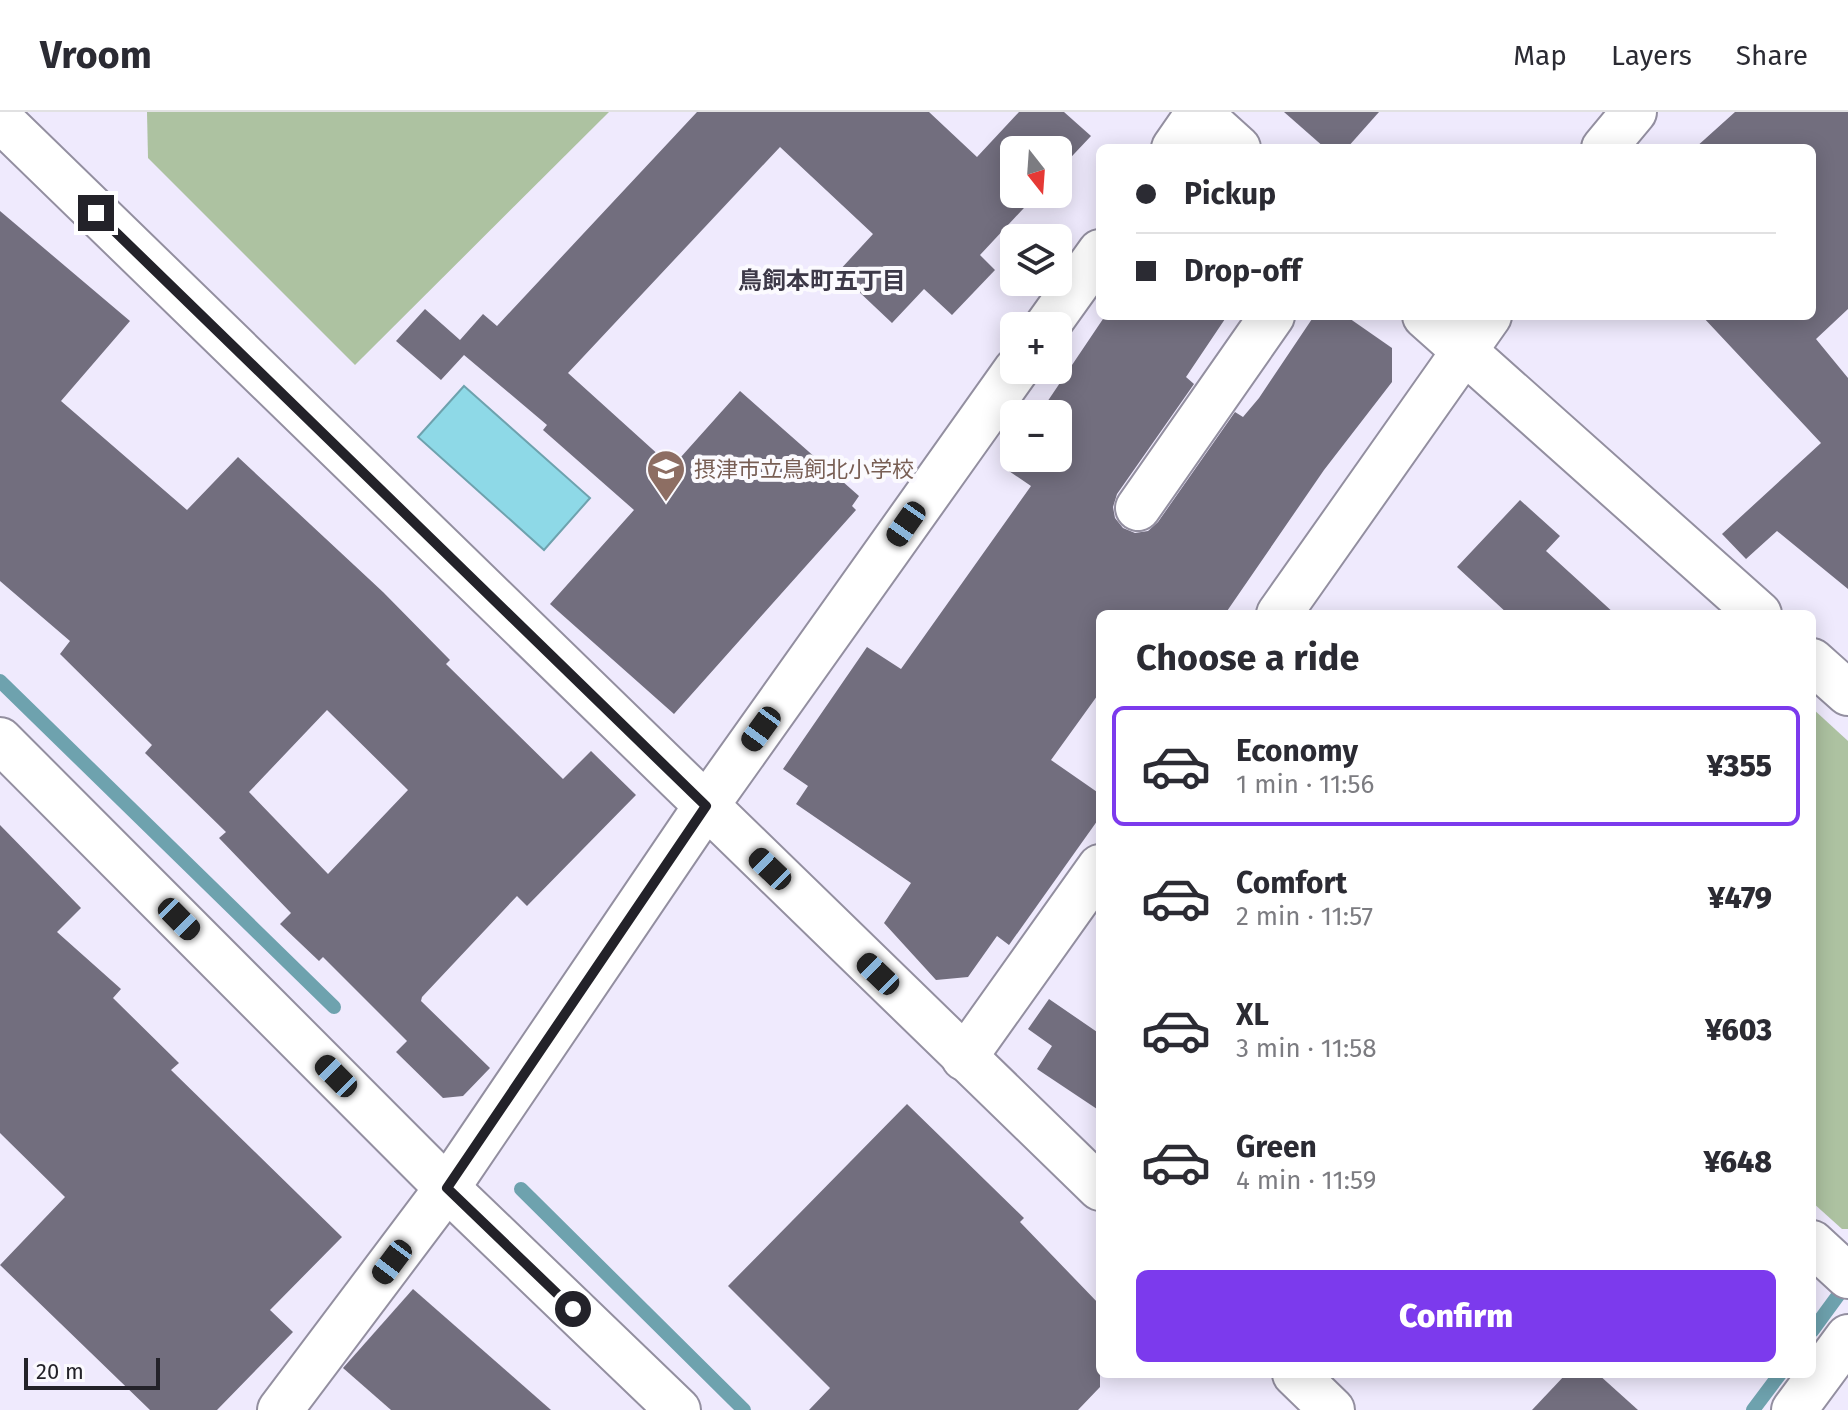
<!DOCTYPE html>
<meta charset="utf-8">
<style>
:root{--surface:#fff;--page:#f7f7f7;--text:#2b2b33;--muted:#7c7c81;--line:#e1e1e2;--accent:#7c3aed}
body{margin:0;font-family:"Fira Sans","Noto Sans JP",sans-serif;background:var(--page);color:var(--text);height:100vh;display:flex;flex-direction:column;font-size:30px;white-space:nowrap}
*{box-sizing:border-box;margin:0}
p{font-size:26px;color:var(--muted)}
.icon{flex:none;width:44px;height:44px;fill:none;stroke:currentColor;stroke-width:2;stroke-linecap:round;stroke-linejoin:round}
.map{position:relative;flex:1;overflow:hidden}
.panel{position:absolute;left:1096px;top:498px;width:720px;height:768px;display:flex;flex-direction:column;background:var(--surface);border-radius:12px;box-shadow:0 4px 20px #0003}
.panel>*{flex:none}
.top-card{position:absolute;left:1096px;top:32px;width:720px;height:176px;border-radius:12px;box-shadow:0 4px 20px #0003;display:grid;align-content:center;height:176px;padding:0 40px;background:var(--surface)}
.needle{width:52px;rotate:163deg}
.buttons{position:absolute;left:1000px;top:24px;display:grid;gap:16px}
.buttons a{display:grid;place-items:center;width:72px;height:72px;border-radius:12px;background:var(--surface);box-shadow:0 4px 20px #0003;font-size:40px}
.scale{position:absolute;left:24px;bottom:20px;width:136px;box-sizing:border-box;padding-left:8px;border:4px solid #232229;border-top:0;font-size:22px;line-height:28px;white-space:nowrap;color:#232229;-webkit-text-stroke:6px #fbfafe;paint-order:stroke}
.end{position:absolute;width:36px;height:36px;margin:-18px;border:10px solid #232229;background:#fff;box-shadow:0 0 0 4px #fff}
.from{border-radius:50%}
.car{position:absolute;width:24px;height:48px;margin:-24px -12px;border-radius:10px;box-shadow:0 0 6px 2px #0007;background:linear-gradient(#222 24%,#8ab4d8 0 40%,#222 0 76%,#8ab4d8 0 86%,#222 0)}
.top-card b{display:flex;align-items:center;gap:28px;height:76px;font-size:30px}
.top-card b+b{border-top:2px solid var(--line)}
.top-card i{width:20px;height:20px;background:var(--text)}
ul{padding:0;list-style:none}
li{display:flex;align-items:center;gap:24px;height:120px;margin:0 16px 12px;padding:0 24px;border:4px solid transparent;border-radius:12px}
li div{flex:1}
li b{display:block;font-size:30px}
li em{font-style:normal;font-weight:800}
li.active{border-color:var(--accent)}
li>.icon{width:72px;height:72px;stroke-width:1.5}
h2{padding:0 40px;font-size:36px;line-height:96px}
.button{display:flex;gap:16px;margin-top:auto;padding:16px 40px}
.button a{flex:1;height:92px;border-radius:12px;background:var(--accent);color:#fff;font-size:32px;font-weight:800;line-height:92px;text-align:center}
header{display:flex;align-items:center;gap:48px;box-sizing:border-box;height:112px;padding:0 40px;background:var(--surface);border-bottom:2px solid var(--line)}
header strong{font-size:38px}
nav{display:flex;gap:44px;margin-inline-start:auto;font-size:28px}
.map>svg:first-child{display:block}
</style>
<header>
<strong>Vroom</strong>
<nav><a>Map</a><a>Layers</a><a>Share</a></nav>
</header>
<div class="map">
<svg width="1848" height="1298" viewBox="0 0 1848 1298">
<rect width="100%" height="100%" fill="#efeafd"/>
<!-- green -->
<g fill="#adc2a1">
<polygon points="147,0 609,0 355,253 148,46"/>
<polygon points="1812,596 1848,629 1848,1117 1842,1117 1812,1090"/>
</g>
<!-- water -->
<polygon fill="#8ed9e7" stroke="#6ea2ae" stroke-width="2" points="464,274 590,386 544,438 418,325"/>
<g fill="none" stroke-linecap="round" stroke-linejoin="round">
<!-- stream -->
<g stroke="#6ea2ae" stroke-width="14">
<polyline points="0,569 334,895"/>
<polyline points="521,1077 744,1298"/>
<polyline points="1812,1219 1848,1170"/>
<polyline points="1753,1298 1780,1262"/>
</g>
</g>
<!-- building -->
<g fill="#726e7e" fill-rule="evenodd">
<polygon points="697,0 929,0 977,45 1019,0 1064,0 1091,24 1058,59 1058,38 1014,38 1014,82 1037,82 980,143 995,158 952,203 924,177 892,211 838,160 873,122 780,35 568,261 672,355 740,279 859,384 852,394 856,398 674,602 550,492 634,398 543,318 547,313 464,243 441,268 396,229 425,197 460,228 483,202 497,214"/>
<polygon points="1284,0 1379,0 1347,36 1325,36"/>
<polygon points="1735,0 1848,0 1848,197 1816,227 1848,266 1848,477 1777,419 1746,447 1722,422 1821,331 1702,204 1812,204 1812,36 1695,36"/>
<path d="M0,99L130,209L61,289L187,398L238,345L383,480L450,548L446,552L563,667L591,639L636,683L527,794L517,784L422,885L421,889L490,956L463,984L443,986L396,940L407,929L323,845L319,849L280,812L291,801L219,726L226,720L145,641L152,633L60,542L70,529L0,469ZM327,598L408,678L328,762L249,680Z"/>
<polygon points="1105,204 1227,204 1186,265 1194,272 1117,382 1113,395 1115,406 1123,416 1135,421 1148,419 1158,410 1235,300 1243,305 1259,286 1314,204 1346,204 1392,236 1392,270 1324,358 1225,502 1100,502 1100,580 1051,648 1100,682 1100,705 1009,833 997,824 968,865 936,868 884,811 911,771 796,692 808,674 783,657 867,535 901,557 1031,374 1003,355 1014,339 1014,346 1058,346 1058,302 1039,302"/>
<polygon points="1520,388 1560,424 1546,439 1615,502 1508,502 1457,455"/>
<polygon points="0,713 81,796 57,820 121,877 113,886 179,951 171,958 342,1125 270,1198 293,1220 217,1298 150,1298 0,1153 65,1085 0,1021"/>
<polygon points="1049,887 1100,922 1100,999 1037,957 1052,934 1028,917"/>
<polygon points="907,992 1024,1106 1020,1110 1100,1193 1100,1275 1078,1298 809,1298 830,1276 728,1174"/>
<polygon points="413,1177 551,1298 391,1298 343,1256"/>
<polygon points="1566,1262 1598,1262 1638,1298 1532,1298"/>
</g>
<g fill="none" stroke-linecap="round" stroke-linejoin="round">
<defs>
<g id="minor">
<polyline points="1198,0 1238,36"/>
<polyline points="0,7 1100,1076"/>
<polyline points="1174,36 1199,0"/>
<polyline points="1604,36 1634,0"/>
<polyline points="1425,204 1759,502"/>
<polyline points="1047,214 1100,140"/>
<polyline points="1138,396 1272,204"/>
<polyline points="1279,502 1489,204"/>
<polyline points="1812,549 1848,581"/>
<polyline points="0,628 447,1076 678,1298"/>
<polyline points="964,946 1100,755"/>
<polyline points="1812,1131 1848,1164"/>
<polyline points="1295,1262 1332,1298"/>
<polyline points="280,1298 447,1076 706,694 1016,258"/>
<polyline points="1794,1298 1848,1225"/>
</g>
</defs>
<!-- minor casing -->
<use href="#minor" stroke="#938fa0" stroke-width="48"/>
<!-- minor -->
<use href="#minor" stroke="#fff" stroke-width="44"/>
</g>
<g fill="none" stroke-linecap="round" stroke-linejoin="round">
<!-- route -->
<polyline stroke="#232229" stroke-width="10" points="96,101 706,694 447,1076 573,1197"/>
</g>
<!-- icons -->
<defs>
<symbol id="school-pin" viewBox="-11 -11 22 30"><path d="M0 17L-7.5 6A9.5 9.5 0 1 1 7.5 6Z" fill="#8d6e63" stroke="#fbfafe"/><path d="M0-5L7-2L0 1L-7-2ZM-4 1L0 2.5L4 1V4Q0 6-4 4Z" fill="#fff"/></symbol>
</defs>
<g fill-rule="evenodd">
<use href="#school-pin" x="644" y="335" width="44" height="60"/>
</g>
<g text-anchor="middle" stroke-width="8" stroke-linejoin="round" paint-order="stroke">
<!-- education labels -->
<g font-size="22" fill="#785e54" stroke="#fbfafe" text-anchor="start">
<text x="694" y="365">摂津市立鳥飼北小学校</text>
</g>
<!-- neighbourhood labels -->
<g font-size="24" font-weight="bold" fill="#3d3948" stroke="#fbfafe">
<text x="822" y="177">鳥飼本町五丁目</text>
</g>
</g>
</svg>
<div class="buttons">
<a><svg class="needle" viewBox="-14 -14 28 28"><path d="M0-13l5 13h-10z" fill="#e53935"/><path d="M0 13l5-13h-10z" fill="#7c7c81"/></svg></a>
<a><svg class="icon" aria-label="layers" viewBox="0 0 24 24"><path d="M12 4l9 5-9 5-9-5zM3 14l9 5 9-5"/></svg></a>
<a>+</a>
<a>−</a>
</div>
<div class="scale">20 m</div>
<i class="end from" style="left:573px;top:1197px"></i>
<i class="end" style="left:96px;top:101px"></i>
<i class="car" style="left:906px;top:412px;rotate:215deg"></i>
<i class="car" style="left:761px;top:617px;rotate:216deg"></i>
<i class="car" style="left:770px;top:757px;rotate:314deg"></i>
<i class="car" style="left:179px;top:807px;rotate:135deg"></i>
<i class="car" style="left:878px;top:862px;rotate:314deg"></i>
<i class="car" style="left:336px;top:964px;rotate:315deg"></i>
<i class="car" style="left:392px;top:1150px;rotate:217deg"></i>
<div class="top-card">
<b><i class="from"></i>Pickup</b>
<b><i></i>Drop-off</b>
</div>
<section class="panel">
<h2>Choose a ride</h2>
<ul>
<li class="active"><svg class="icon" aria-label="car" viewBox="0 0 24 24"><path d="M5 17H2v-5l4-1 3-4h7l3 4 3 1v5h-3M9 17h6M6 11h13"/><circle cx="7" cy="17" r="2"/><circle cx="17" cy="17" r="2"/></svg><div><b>Economy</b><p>1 min · 11:56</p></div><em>¥355</em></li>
<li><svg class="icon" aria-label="car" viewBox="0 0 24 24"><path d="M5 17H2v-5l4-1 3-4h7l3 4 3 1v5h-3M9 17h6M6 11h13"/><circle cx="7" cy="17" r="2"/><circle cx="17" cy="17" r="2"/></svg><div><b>Comfort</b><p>2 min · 11:57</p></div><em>¥479</em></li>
<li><svg class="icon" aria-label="car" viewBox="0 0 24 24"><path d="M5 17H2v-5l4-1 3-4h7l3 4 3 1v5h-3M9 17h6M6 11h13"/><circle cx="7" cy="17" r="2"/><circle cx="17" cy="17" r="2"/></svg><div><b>XL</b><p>3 min · 11:58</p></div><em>¥603</em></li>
<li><svg class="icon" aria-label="car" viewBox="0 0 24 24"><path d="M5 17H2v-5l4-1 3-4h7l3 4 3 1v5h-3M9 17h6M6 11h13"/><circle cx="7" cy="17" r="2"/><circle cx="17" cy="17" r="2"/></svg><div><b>Green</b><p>4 min · 11:59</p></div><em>¥648</em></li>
</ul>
<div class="button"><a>Confirm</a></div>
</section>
</div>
